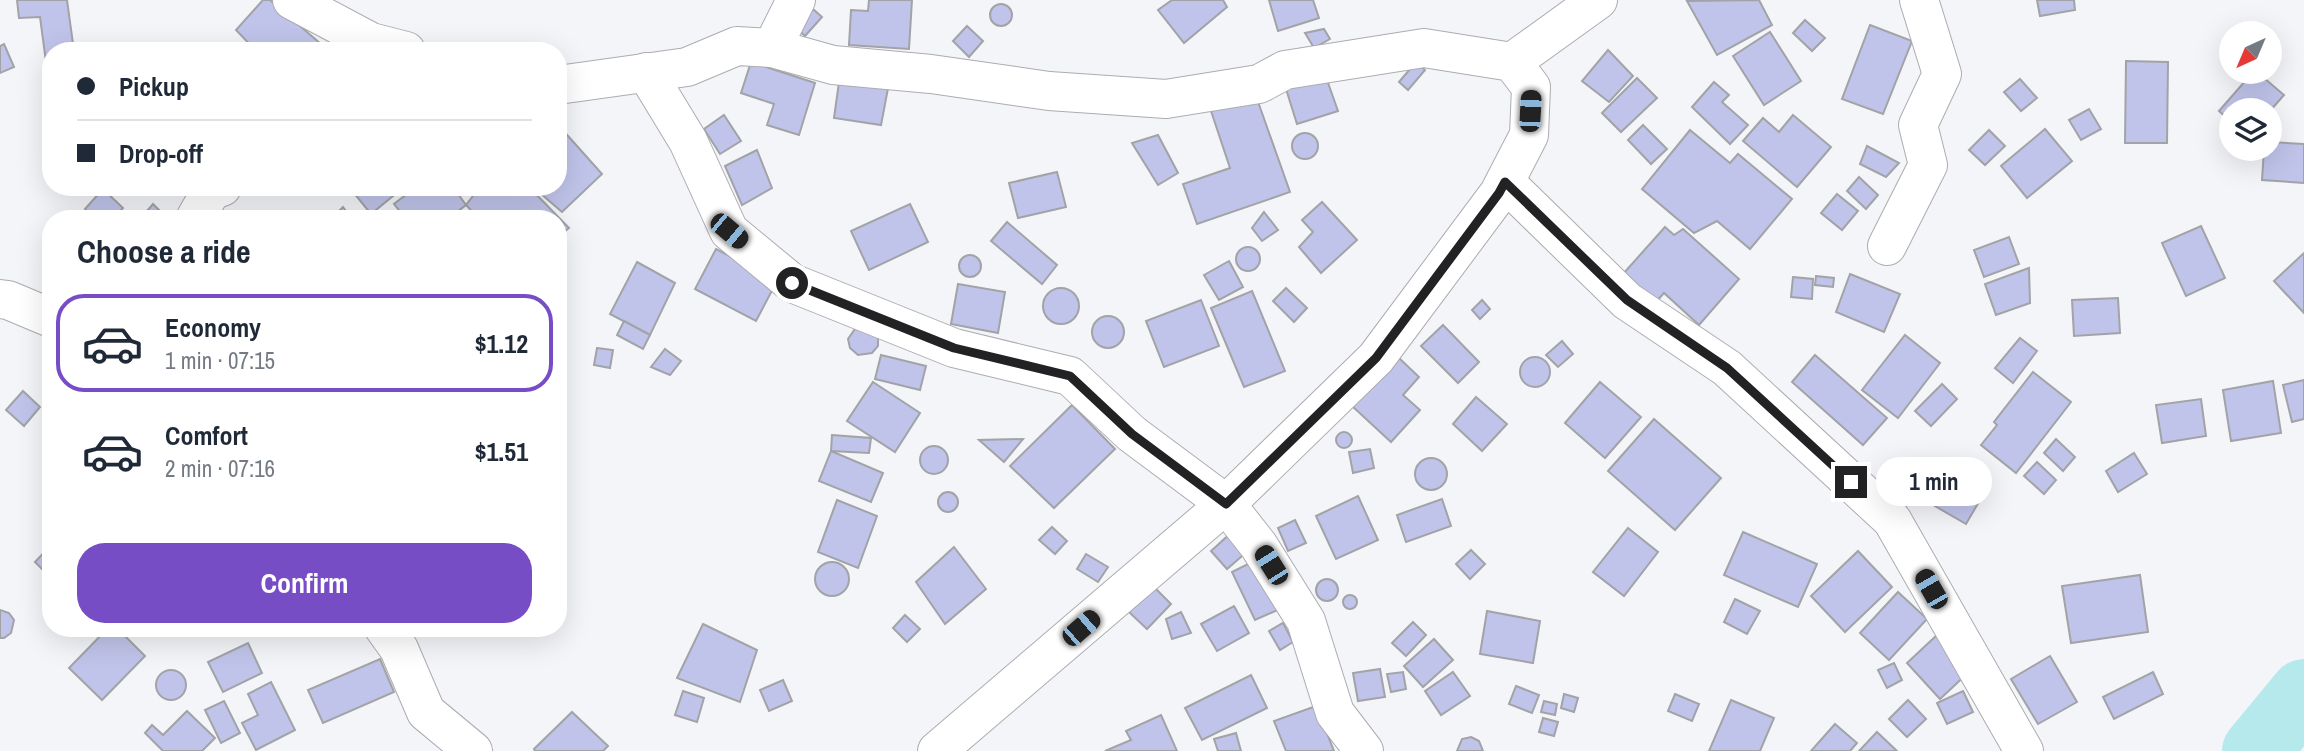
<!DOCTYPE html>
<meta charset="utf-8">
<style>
:root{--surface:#fff;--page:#f2f2f3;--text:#1f2937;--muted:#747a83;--line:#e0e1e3;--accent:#774dc5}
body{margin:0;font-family:"Archivo Narrow",sans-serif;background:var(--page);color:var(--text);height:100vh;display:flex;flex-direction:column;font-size:26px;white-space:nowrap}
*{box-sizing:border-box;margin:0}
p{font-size:23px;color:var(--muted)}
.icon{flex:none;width:38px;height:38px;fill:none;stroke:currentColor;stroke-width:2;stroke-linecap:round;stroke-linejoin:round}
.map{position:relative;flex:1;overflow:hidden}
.drawer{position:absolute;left:42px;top:210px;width:525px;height:427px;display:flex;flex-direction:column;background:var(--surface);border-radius:28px;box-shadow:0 7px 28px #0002}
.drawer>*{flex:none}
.guide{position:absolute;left:42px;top:42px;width:525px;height:154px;border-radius:28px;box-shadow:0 7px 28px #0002;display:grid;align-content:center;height:154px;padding:0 35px;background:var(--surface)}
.needle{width:46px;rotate:224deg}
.controls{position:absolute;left:2219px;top:21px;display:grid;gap:14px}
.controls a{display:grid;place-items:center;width:63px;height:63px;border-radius:50%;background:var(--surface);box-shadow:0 7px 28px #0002;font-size:35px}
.end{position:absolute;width:32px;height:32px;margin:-16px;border:9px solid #222224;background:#fff;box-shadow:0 0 0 4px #fff}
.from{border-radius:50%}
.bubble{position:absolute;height:49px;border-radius:24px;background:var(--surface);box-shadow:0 7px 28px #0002;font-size:23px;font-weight:800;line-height:49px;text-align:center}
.car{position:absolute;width:21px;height:42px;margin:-21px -10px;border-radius:9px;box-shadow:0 0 5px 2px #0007;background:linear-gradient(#222 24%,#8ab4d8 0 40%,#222 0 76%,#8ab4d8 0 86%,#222 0)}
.guide b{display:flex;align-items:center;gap:24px;height:66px;font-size:26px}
.guide b+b{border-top:2px solid var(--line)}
.guide i{width:18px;height:18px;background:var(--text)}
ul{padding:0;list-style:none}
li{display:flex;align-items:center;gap:21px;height:98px;margin:0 14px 10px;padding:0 21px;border:4px solid transparent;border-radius:28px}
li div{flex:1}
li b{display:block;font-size:26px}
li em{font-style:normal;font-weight:800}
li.active{border-color:var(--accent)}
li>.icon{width:63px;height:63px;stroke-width:1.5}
h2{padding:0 35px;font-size:32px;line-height:84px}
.action{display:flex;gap:14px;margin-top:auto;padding:14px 35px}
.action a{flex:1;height:80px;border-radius:28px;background:var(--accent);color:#fff;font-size:28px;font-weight:800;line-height:80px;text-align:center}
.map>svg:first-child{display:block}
</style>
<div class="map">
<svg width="2304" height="751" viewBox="0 0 2304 751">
<rect width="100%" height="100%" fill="#f4f5f9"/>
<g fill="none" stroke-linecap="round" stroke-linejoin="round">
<!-- river -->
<polyline stroke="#b5e9eb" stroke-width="68" points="2256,751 2304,693"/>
</g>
<!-- building -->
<g fill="#c0c4ea" stroke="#a2a3a7" stroke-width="2">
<polygon points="17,0 67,0 74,51 51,51 51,99 40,17 19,18"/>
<polygon points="263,0 270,0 329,51 256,51 236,30"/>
<polygon points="869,0 912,0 909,49 849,45 851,10 868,11"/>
<polygon points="1172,0 1223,0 1227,7 1184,43 1158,10"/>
<polygon points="1269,0 1313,0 1319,18 1278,31"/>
<polygon points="1759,0 1772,25 1717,55 1687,1"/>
<polygon points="2037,0 2074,0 2075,10 2040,16"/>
<circle cx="1001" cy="15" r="11"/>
<polygon points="813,9 822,17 805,36 796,28"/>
<polygon points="1805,20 1825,38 1812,51 1793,33"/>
<polygon points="1870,25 1912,41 1883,114 1842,99"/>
<polygon points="967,26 983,41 969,57 953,41"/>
<polygon points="1324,29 1330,39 1314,48 1305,33"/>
<polygon points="1770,32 1801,81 1764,105 1733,56"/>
<polygon points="4,44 14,67 0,73 0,46"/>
<polygon points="1608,50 1633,76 1609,102 1582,81"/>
<polygon points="2126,61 2168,62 2167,143 2125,143"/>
<polygon points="751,62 815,83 799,135 767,125 774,104 741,93"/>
<polygon points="1416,62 1425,70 1408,90 1399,82"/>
<polygon points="2253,72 2257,72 2284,95 2270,111 2231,110 2231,122 2219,111"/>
<polygon points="840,75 889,83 881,125 834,118"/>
<polygon points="1326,77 1338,111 1297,124 1286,89"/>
<polygon points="1637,78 1657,98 1621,132 1602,113"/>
<polygon points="2020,79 2037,98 2021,111 2004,92"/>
<polygon points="1714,82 1729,95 1722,102 1748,125 1730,144 1692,107"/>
<polygon points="1256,96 1290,192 1197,224 1183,184 1230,168 1211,111"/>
<polygon points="2089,109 2101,129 2081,140 2069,120"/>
<polygon points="724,115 741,141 720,154 704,129"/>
<polygon points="1793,115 1831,147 1797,187 1743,141 1763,118 1779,132"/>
<polygon points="1643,125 1667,149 1651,164 1628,140"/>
<polygon points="560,127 602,174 562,212 533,187 558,187 558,129"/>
<polygon points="2045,129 2072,161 2027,198 2001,166"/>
<polygon points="1690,130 1730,163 1738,154 1792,199 1750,249 1717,221 1694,233 1642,189"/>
<polygon points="1989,130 2005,146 1985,165 1969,150"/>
<circle cx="1305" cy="146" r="13"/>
<polygon points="1158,135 1178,173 1158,185 1132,143"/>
<polygon points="2270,142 2304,144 2304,183 2262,180 2264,149 2270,149"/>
<polygon points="1867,146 1899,163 1886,177 1860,164"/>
<polygon points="757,150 772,188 742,205 725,166"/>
<polygon points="1057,172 1066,207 1018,218 1009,183"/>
<polygon points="1859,177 1878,195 1866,209 1847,191"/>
<polygon points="349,187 404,187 371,214"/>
<polygon points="416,187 453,187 466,205 448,219 406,219 394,204"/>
<polygon points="480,187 529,187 569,228 558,237 558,219 479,219 466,205"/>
<polygon points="103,189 123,208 113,219 96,219 85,209"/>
<polygon points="1837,194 1858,211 1842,230 1821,213"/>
<polygon points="1322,202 1357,240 1321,273 1299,247 1313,232 1302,220"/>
<polygon points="153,204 168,219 140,219"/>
<polygon points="910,204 928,242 869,270 851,231"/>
<polygon points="343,207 352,219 331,219"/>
<polygon points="1264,212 1278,230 1262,241 1252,228"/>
<polygon points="1007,222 1057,265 1042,284 991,241"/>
<polygon points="2201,226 2225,278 2186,296 2162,243"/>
<polygon points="1665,227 1674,235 1683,229 1739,279 1699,325 1664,293 1655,303 1623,274"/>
<polygon points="2009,237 2019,264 1984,277 1974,250"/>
<circle cx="1248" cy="259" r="12"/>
<polygon points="716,249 777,281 756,321 695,289"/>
<polygon points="2304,253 2304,313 2274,281"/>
<circle cx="970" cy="266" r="11"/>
<polygon points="1229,261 1243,287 1219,300 1204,275"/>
<polygon points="637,262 675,283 650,335 610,314"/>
<polygon points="2029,268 2030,303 1996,315 1985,284"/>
<polygon points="1850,274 1900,294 1884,332 1836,312"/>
<polygon points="1816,276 1834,278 1833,287 1815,285"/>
<polygon points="1793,277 1813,279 1812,299 1791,297"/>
<polygon points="958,284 1005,292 998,333 951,324"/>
<polygon points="1286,288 1307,308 1294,322 1273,301"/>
<circle cx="1061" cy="306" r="18"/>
<polygon points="1252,291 1285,371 1244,387 1211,308"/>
<polygon points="2118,298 2120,333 2074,336 2072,300"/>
<polygon points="1201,300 1219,346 1164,367 1146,321"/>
<polygon points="1482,300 1490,309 1480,319 1472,310"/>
<circle cx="1108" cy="332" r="16"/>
<polygon points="624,321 650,335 643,349 617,335"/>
<polygon points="1443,325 1479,362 1458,383 1421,346"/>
<polygon points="857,326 878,335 878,346 872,353 858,355 850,348 848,339"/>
<polygon points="1905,335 1940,363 1898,418 1862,390"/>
<polygon points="2020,338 2037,351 2013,383 1995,368"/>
<polygon points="1562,341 1573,354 1558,367 1546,355"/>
<polygon points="597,348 613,350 610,368 594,365"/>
<polygon points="665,349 681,361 670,375 651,367"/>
<polygon points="881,355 926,366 920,390 875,379"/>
<polygon points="1815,355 1887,418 1863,445 1792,382"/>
<circle cx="1535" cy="372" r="15"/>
<polygon points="1398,357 1419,377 1403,395 1420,410 1391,442 1352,406"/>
<polygon points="2033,372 2071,402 2016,473 1981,445 1997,425 1994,422"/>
<polygon points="2304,380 2304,419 2292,422 2283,385"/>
<polygon points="2273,381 2281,433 2231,441 2223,390"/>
<polygon points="873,382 920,413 895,452 847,421"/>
<polygon points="1600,382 1641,417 1605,458 1565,423"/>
<polygon points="1942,384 1957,399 1931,426 1915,411"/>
<polygon points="23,391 40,407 24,426 6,410"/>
<polygon points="1476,397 1507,424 1482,451 1453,424"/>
<polygon points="2201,399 2206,436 2162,443 2156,405"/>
<polygon points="1072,405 1115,449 1054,508 1010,466"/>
<polygon points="1654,419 1721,478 1675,530 1608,471"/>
<circle cx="1344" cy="440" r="8"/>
<polygon points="832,435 871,438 869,453 831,451"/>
<polygon points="1023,439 1004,462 979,440"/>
<polygon points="2056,439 2075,457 2063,471 2044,453"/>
<circle cx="934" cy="460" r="14"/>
<polygon points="1370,449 1374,468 1353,473 1349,452"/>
<polygon points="831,451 883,473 871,502 819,481"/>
<polygon points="2134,453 2147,474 2118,492 2106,471"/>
<circle cx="1431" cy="474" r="16"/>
<polygon points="1942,462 1987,488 1966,524 1921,498"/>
<polygon points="2037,462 2056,480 2044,494 2024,476"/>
<circle cx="948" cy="502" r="10"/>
<polygon points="1358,496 1378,540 1336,559 1316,516"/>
<polygon points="1442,499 1451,526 1406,542 1397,515"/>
<polygon points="837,500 877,516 858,568 818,552"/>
<polygon points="1295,520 1306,543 1288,551 1278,528"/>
<polygon points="1052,527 1067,541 1055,554 1039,540"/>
<polygon points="1628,528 1658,552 1624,596 1593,572"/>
<polygon points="1232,532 1249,550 1227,569 1211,551"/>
<polygon points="1743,532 1817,564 1798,607 1724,575"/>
<polygon points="51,545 51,578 35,562"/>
<polygon points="954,547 986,589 945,624 916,582"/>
<polygon points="1471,550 1485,564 1470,579 1456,564"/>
<polygon points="1858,551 1892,587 1845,632 1811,596"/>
<polygon points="1086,554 1108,567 1098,582 1077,569"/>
<polygon points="1258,559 1282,608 1255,620 1232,572"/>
<circle cx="832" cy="579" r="17"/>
<polygon points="2140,575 2148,632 2071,643 2062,586"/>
<circle cx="1327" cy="590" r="11"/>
<polygon points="1154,587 1171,604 1147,629 1129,612"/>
<polygon points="1898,592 1927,619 1889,660 1860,633"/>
<circle cx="1350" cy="602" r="7"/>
<polygon points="1735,599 1760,611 1747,634 1724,622"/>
<polygon points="1234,606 1249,633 1217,651 1201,624"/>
<polygon points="0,610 9,613 14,620 11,633 4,638 0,638"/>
<polygon points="1487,611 1540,621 1533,663 1480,654"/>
<polygon points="1181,612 1191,633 1172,639 1166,619"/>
<polygon points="905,615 920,629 907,642 893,628"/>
<polygon points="1413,622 1426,635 1406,656 1392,643"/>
<polygon points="1283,623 1293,642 1280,650 1269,631"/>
<polygon points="703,624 757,650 740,702 677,678"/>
<polygon points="108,628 117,628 145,656 102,700 69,668"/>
<polygon points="1937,635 1970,671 1940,699 1907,663"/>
<polygon points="1434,639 1453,660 1423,687 1404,666"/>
<polygon points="248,643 262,673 223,692 208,662"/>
<polygon points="2050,656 2077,702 2038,724 2011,679"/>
<polygon points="380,659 394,692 323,723 308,690"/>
<polygon points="1894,663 1902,680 1887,688 1878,670"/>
<polygon points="1380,669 1385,697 1358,701 1353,673"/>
<circle cx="171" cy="685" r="15"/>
<polygon points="1403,672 1406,689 1391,692 1387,674"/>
<polygon points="1453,672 1470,696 1441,715 1425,691"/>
<polygon points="2153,672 2163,694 2114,719 2103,697"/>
<polygon points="1251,675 1267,708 1202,740 1185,708"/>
<polygon points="783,680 792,701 769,711 760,690"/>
<polygon points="271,682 295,730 256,750 242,723 258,715 248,694"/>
<polygon points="1516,686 1539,695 1532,713 1509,704"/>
<polygon points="683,691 704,698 697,722 675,715"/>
<polygon points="1963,691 1973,712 1947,724 1937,703"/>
<polygon points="1564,694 1578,698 1574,712 1561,708"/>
<polygon points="1675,694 1699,704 1692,721 1668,711"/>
<polygon points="1731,700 1774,718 1760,751 1709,751"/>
<polygon points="1908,700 1926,719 1907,737 1889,719"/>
<polygon points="224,701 240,733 221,743 205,710"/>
<polygon points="1544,701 1557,704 1555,715 1541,712"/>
<polygon points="1316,706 1334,751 1286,751 1274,721"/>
<polygon points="187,711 215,738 202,751 163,751 145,733 152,725 163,735"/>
<polygon points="572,712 608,746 603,751 535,751 534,749"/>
<polygon points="1161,715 1177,751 1105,751 1131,740 1126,731"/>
<polygon points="1543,718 1558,722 1554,736 1539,732"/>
<polygon points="1835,724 1857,743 1850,751 1811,751"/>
<polygon points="1877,732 1897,751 1859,751"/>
<polygon points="1236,733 1241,751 1218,751 1214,739"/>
<polygon points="1471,737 1479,741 1483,751 1457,751 1462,739"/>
</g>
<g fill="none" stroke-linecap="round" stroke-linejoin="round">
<defs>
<g id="minor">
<polyline points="292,0 371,42 406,51"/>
<polyline points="772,48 796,0"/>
<polyline points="1512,62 1598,0"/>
<polyline points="646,72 688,141 729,231 792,283 954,348 1070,376 1132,434 1226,504 1259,546 1306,621 1335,713 1364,751"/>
<polyline points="558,85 687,67 737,46 772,48 833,65 931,74 1049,91 1166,99 1259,84 1285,70 1424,48 1512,62 1531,87 1529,135 1499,193 1376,358 1226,504 937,751"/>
<polyline points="1505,182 1627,301 1727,368 1892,520 2024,751"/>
<polyline points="195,219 211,191 222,187"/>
<polyline points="1887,246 1928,165 1918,125 1942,74 1919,0"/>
<polyline points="0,299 8,300 51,318"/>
<polyline points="384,628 399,649 426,712 473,751"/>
</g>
</defs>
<!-- minor casing -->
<use href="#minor" stroke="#acacb1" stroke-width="40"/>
<!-- minor -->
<use href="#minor" stroke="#fff" stroke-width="38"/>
</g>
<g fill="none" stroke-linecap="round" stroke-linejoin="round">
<!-- route -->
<polyline stroke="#222224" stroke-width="9" points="792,283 954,348 1070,376 1132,434 1226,504 1376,358 1499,193 1505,182 1627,300 1727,368 1851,482"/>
</g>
</svg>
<div class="controls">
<a><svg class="needle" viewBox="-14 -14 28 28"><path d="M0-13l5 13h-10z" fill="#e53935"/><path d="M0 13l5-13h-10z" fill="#747a83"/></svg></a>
<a><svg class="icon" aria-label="layers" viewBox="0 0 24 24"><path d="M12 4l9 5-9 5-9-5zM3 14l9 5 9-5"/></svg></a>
</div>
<i class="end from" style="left:792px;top:283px"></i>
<i class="end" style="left:1851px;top:482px"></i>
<div class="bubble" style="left:1876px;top:457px;width:116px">1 min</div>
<i class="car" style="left:1530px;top:111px;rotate:3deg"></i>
<i class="car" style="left:729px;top:231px;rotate:130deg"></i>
<i class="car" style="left:1271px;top:565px;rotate:328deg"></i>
<i class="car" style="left:1931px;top:589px;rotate:330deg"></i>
<i class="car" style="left:1081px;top:628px;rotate:49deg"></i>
<div class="guide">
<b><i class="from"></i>Pickup</b>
<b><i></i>Drop-off</b>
</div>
<section class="drawer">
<h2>Choose a ride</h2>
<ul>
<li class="active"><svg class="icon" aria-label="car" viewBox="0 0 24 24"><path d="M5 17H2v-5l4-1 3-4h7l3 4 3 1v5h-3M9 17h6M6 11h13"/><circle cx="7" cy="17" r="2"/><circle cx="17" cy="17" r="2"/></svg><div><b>Economy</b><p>1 min · 07:15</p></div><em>$1.12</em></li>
<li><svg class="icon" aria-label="car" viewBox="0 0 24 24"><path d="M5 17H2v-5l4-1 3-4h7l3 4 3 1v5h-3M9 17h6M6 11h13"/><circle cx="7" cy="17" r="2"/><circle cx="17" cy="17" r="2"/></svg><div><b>Comfort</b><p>2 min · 07:16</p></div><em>$1.51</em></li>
</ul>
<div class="action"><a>Confirm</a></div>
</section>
</div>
